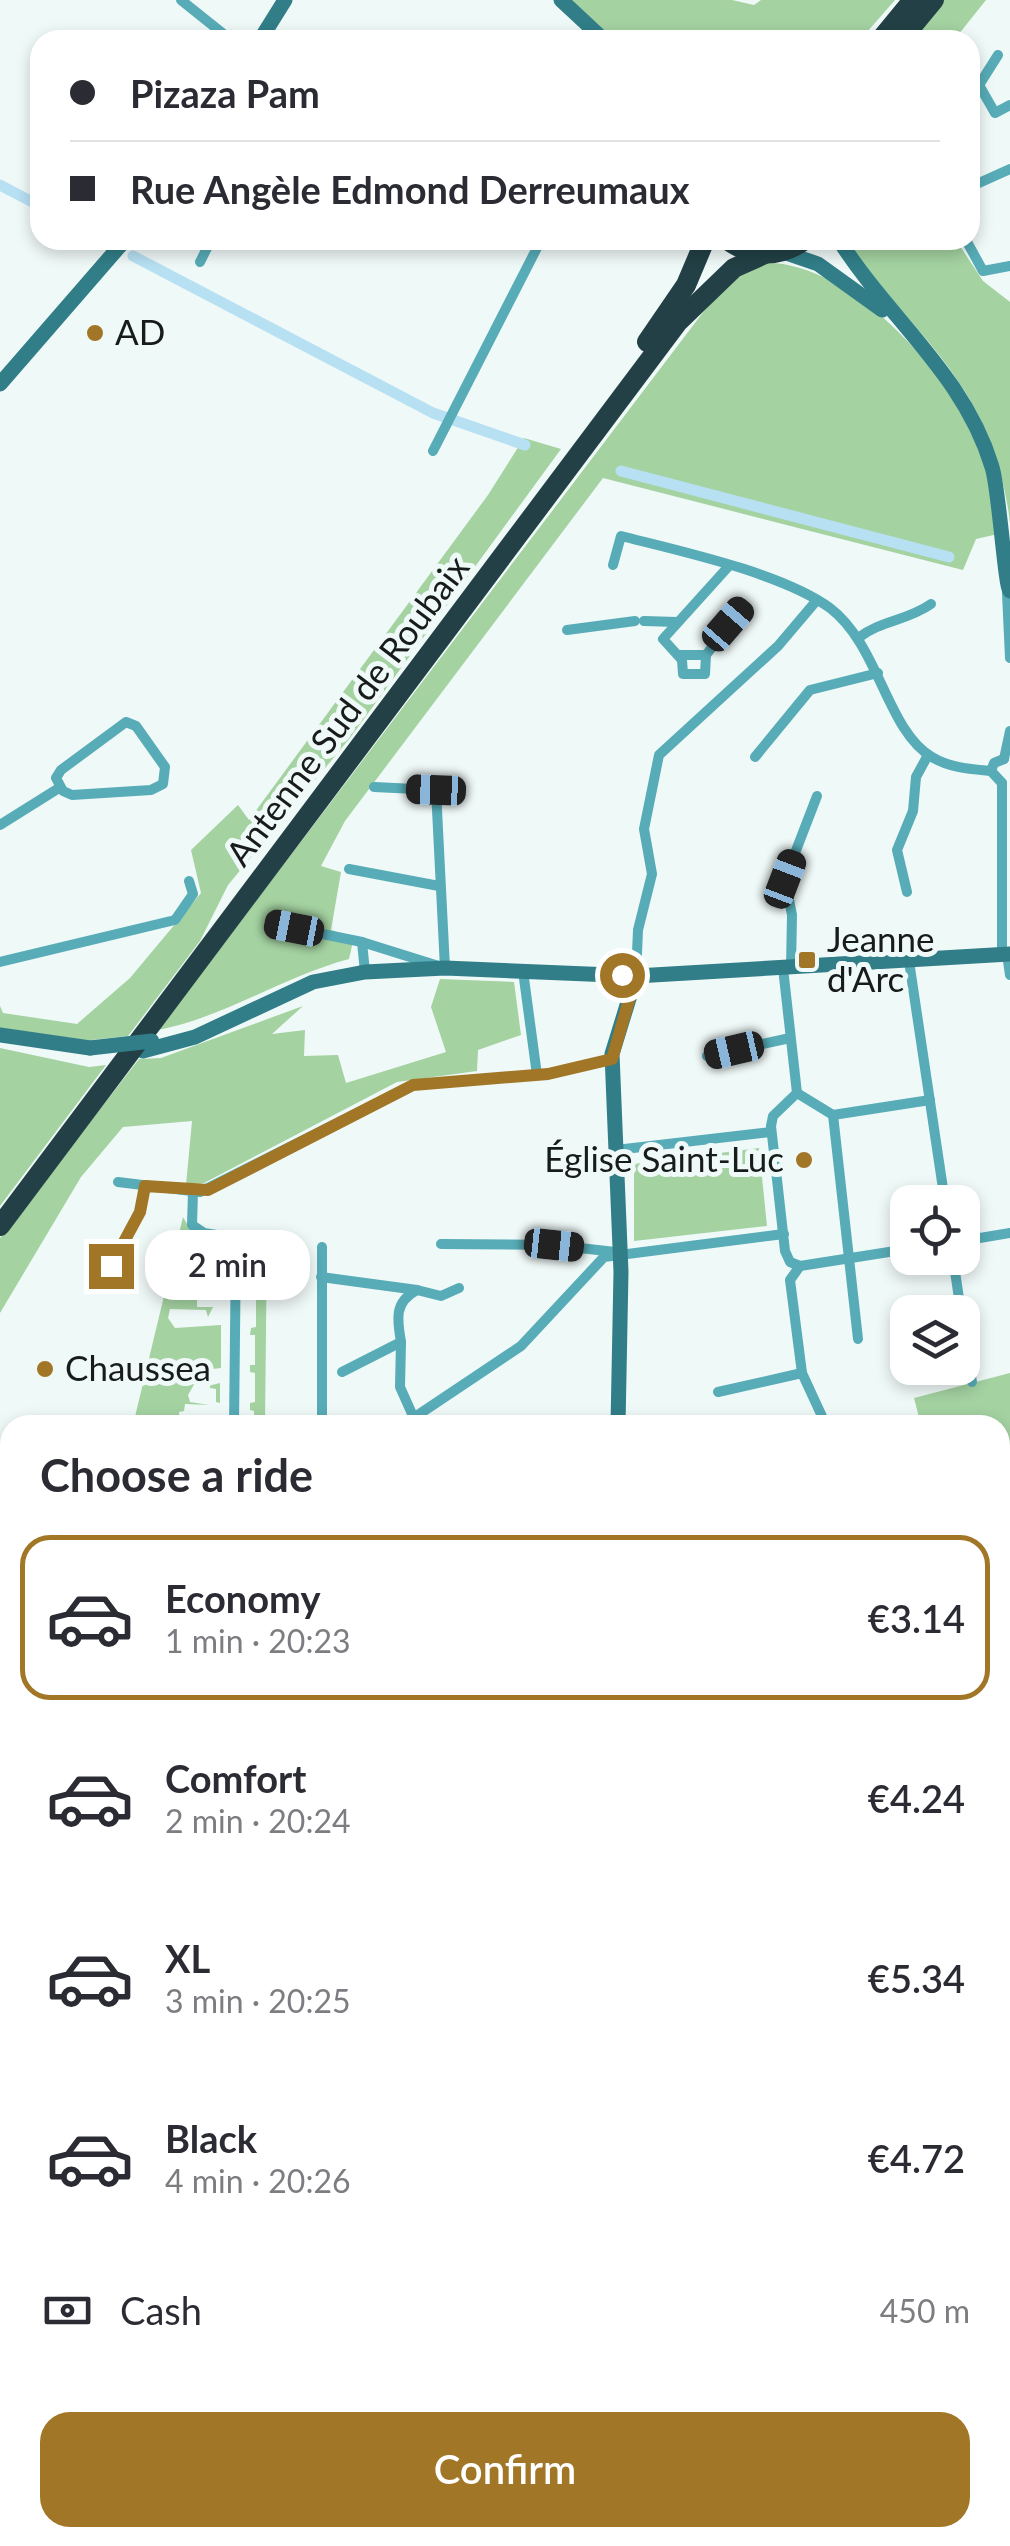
<!DOCTYPE html>
<meta charset="utf-8">
<style>
:root{--surface:#fff;--page:#f2f2f3;--text:#2b2b33;--muted:#7c7c81;--line:#e1e1e2;--accent:#a17626}
body{margin:0;font-family:Lato,sans-serif;background:var(--page);color:var(--text);height:100vh;display:flex;flex-direction:column;font-size:38px;white-space:nowrap}
*{box-sizing:border-box;margin:0}
p{font-size:32px;color:var(--muted)}
.icon{flex:none;width:55px;height:55px;fill:none;stroke:currentColor;stroke-width:2;stroke-linecap:round;stroke-linejoin:round}
.map{position:relative;flex:1;overflow:hidden}
.drawer{position:absolute;left:0px;top:1415px;width:1010px;height:1132px;display:flex;flex-direction:column;background:var(--surface);border-radius:30px 30px 0 0;box-shadow:0 5px 15px #0003}
.drawer>*{flex:none}
.guide{position:absolute;left:30px;top:30px;width:950px;height:220px;border-radius:30px;box-shadow:0 5px 15px #0003;display:grid;align-content:center;height:220px;padding:0 40px;background:var(--surface)}
.fabs{position:absolute;left:890px;top:1185px;display:grid;gap:20px}
.fabs a{display:grid;place-items:center;width:90px;height:90px;border-radius:20px;background:var(--surface);box-shadow:0 5px 15px #0003;font-size:50px}
.end{position:absolute;width:45px;height:45px;margin:-22px;border:12px solid #a17626;background:#fff;box-shadow:0 0 0 5px #fff}
.from{border-radius:50%}
.bubble{position:absolute;height:70px;border-radius:30px;background:var(--surface);box-shadow:0 5px 15px #0003;font-size:32px;font-weight:600;line-height:70px;text-align:center}
.car{position:absolute;width:30px;height:60px;margin:-30px -15px;border-radius:12px;box-shadow:0 0 8px 2px #0007;background:linear-gradient(#222 24%,#8ab4d8 0 40%,#222 0 76%,#8ab4d8 0 86%,#222 0)}
.guide b{display:flex;align-items:center;gap:35px;height:95px;font-size:38px}
.guide b+b{border-top:2px solid var(--line)}
.guide i{width:25px;height:25px;background:var(--text)}
ul{padding:0;list-style:none}
li{display:flex;align-items:center;gap:30px;height:165px;margin:0 20px 15px;padding:0 20px;border:5px solid transparent;border-radius:30px}
li div{flex:1}
li b{display:block;font-size:38px}
li em{font-style:normal;font-weight:600}
li.current{border-color:var(--accent)}
li>.icon{width:90px;height:90px;stroke-width:1.5}
h2{padding:0 40px;font-size:45px;line-height:120px}
.pay{display:flex;align-items:center;gap:25px;height:110px;padding:0 40px;font-size:38px}
.pay p{margin-inline-start:auto}
.primary-button{display:flex;gap:20px;margin-top:auto;padding:20px 40px}
.primary-button a{flex:1;height:115px;border-radius:30px;background:var(--accent);color:#fff;font-size:40px;font-weight:600;line-height:115px;text-align:center}
.map>svg:first-child{display:block}
</style>
<div class="map">
<svg width="1010" height="2546" viewBox="0 0 1010 2546">
<rect width="100%" height="100%" fill="#eff9f8"/>
<!-- green -->
<g fill="#a4d2a1">
<polygon points="571,0 732,0 754,5 761,0 895,0 860,40 615,40"/>
<polygon points="939,0 986,0 954,40 907,40"/>
<path d="M846,240H956L983,281L1010,302V523C994,385 918,342 846,240Z"/>
<path d="M760,263C852,258 955,379 984,459C992,482 994,510 998,534L976,539L963,570L603,478L345,821L321,866L341,872L331,930L354,937L349,959C282,977 225,1017 158,1030L704,311L735,278Z"/>
<polygon points="524,438 561,449 350,738 228,885 200,941 128,1036 73,1042 0,1030 0,1006 3,1013 77,1024 130,978 201,893 191,850 238,805 249,820 488,495"/>
<polygon points="440,979 514,982 521,1035 478,1050 477,1071 397,1082 204,1183 186,1185 192,1121 123,1127 81,1177 0,1313 0,1238 139,1059 161,1058 303,1006 272,1034 305,1030 304,1056 338,1055 346,1083 446,1052 431,1007"/>
<polygon points="0,1048 89,1067 106,1065 0,1206"/>
<polygon points="759,1148 767,1226 634,1241 634,1164"/>
<polygon points="183,1217 194,1236 222,1240 229,1248 198,1248 198,1268 219,1268 219,1277 197,1278 197,1307 213,1307 208,1317 206,1310 170,1309 168,1318 175,1328 221,1325 221,1368 212,1369 212,1385 220,1383 220,1403 216,1402 216,1389 210,1388 210,1381 196,1381 188,1395 190,1402 209,1405 185,1404 184,1411 179,1412 180,1425 133,1425"/>
<polygon points="252,1232 267,1232 265,1425 254,1425 254,1411 250,1410 250,1403 255,1402 255,1373 250,1372 250,1365 255,1365 255,1335 250,1335 251,1328 256,1327 256,1298 251,1293 256,1289 256,1260 242,1253 256,1252"/>
<polygon points="1010,1373 1010,1611 1000,1614 1000,1425 921,1425 914,1398"/>
<polygon points="642,2538 685,2542 693,2538 848,2538 849,2546 639,2546"/>
</g>
<g fill="none" stroke-linecap="round" stroke-linejoin="round">
<!-- canal -->
<g stroke="#b7e0f3" stroke-width="11">
<polyline points="0,185 40,206"/>
<polyline points="133,256 433,413 525,445"/>
<polyline points="621,471 949,557"/>
</g>
<!-- street -->
<g stroke="#57acb7" stroke-width="10">
<polyline points="181,0 231,40"/>
<polyline points="998,55 979,85 995,113 1010,105"/>
<polyline points="970,187 1010,169"/>
<polyline points="966,240 983,271 1010,266"/>
<polyline points="200,262 211,240"/>
<polyline points="433,451 541,240"/>
<path d="M613,565L621,536C680,551 782,573 830,608C879,645 887,731 932,757C950,768 970,769 991,771"/>
<polyline points="1007,593 1010,658"/>
<polyline points="644,621 677,622"/>
<polyline points="567,630 635,621"/>
<path d="M858,638C881,620 907,621 931,604"/>
<polyline points="678,655 706,655 705,674 683,674 682,660 663,639 728,567"/>
<polyline points="706,655 743,607"/>
<polygon points="126,722 136,726 165,767 163,784 151,790 72,795 63,791 56,778 61,770"/>
<polyline points="755,757 810,690 878,673"/>
<polyline points="1004,759 1010,731"/>
<polyline points="1002,783 991,771 994,763 1004,759"/>
<polyline points="0,825 59,788"/>
<polyline points="349,869 439,886"/>
<polyline points="907,892 897,850 913,811 916,777 928,755"/>
<polyline points="273,924 362,942 445,968 436,790 374,787"/>
<polyline points="362,942 365,972"/>
<polyline points="1007,954 1010,975"/>
<polyline points="1002,955 1002,783"/>
<polyline points="909,961 945,1202"/>
<polyline points="0,962 175,920 193,894 189,881"/>
<polyline points="791,967 792,915 785,879 817,796"/>
<polyline points="783,968 797,1093"/>
<polyline points="523,971 537,1075"/>
<polyline points="636,976 638,930 652,874 644,829 659,755 778,646 817,600"/>
<polyline points="707,1056 790,1038"/>
<polyline points="797,1093 773,1116 771,1126 785,1251 790,1262 800,1266"/>
<polyline points="797,1093 833,1115"/>
<polyline points="833,1115 858,1339"/>
<polyline points="833,1115 930,1100"/>
<polyline points="616,1150 771,1132"/>
<polyline points="118,1182 200,1192 413,1085 548,1074 612,1059"/>
<polyline points="193,1192 192,1225 204,1233 229,1237 236,1245 234,1425"/>
<polyline points="962,1241 1010,1233"/>
<polyline points="441,1244 554,1245 615,1252"/>
<polyline points="322,1247 322,1425"/>
<polyline points="953,1258 961,1312"/>
<polyline points="111,1266 140,1212 145,1186"/>
<polyline points="800,1266 790,1280 802,1373 826,1425"/>
<polyline points="800,1266 908,1249"/>
<path d="M321,1277L417,1290C394,1302 397,1319 401,1342L342,1372"/>
<polyline points="417,1290 441,1296 459,1288"/>
<polyline points="962,1320 972,1382"/>
<polyline points="401,1342 400,1387 417,1425"/>
<polyline points="718,1392 802,1373"/>
<polyline points="403,1425 521,1346 604,1257 784,1234"/>
<polyline points="1000,1689 1010,1707"/>
<polyline points="1000,1761 1010,1756"/>
<polyline points="0,1878 10,1880"/>
<polyline points="0,1894 10,1895"/>
<polyline points="1000,2041 1010,2041"/>
<polyline points="1000,2170 1010,2166"/>
<polyline points="1000,2436 1010,2425"/>
<polyline points="984,2538 1010,2544"/>
</g>
<!-- secondary -->
<g stroke="#317e88" stroke-width="15">
<polyline points="561,0 604,40"/>
<polyline points="260,40 285,0"/>
<path d="M839,240C889,319 964,374 992,467C999,488 1005,587 1010,591"/>
<polyline points="783,252 818,264 882,310"/>
<polyline points="0,384 125,240"/>
<polyline points="0,1035 90,1048"/>
<polyline points="143,1051 195,1037 313,982 365,972 445,968 636,976 1010,954"/>
<polyline points="618,1425 621,1272 612,1054 636,976"/>
<polyline points="601,2538 617,2546"/>
<polyline points="358,2546 361,2538"/>
<polyline points="449,2546 451,2538"/>
</g>
<!-- highway -->
<g stroke="#224045" stroke-width="20">
<polyline points="880,40 913,0"/>
<polyline points="901,40 934,0"/>
<path d="M727,240C752,258 780,258 805,240"/>
<polyline points="647,342 686,285 705,240"/>
<polyline points="0,1226 678,322 734,268 765,254"/>
</g>
<!-- secondary-bridge -->
<polyline stroke="#317e88" stroke-width="15" points="90,1048 152,1041"/>
</g>
<g fill="none" stroke-linecap="round" stroke-linejoin="round">
<!-- route -->
<polyline stroke="#a17626" stroke-width="12" points="111,1266 140,1212 145,1186 208,1190 413,1085 548,1074 612,1059 636,976 622,975"/>
</g>
<!-- markers -->
<g fill="#a17626" stroke="#eff9f8" stroke-width="4">
<circle cx="95" cy="333" r="10"/>
<rect x="797" y="950" width="20" height="20" rx="5"/>
<circle cx="804" cy="1160" r="10"/>
<circle cx="45" cy="1369" r="10"/>
</g>
<g text-anchor="middle" stroke-width="10" stroke-linejoin="round" paint-order="stroke">
<!-- poi labels -->
<g font-size="35" fill="#171b1a" stroke="#eff9f8" text-anchor="start">
<text x="115" y="345">AD</text>
<text x="827" y="952">Jeanne<tspan x="827" dy="40">d'Arc</tspan></text>
<text x="784" y="1172" text-anchor="end">Église Saint-Luc</text>
<text x="65" y="1381">Chaussea</text>
</g>
<!-- street labels -->
<g font-size="35" fill="#171b1a" stroke="#eff9f8">
<text transform="translate(348 711) rotate(-53)" y="12">Antenne Sud de Roubaix</text>
</g>
</g>
</svg>
<div class="fabs">
<a><svg class="icon" aria-label="locate" viewBox="0 0 24 24"><circle cx="12" cy="12" r="6"/><path d="M12 2v4M12 18v4M2 12h4M18 12h4"/></svg></a>
<a><svg class="icon" aria-label="layers" viewBox="0 0 24 24"><path d="M12 4l9 5-9 5-9-5zM3 14l9 5 9-5"/></svg></a>
</div>
<i class="end from" style="left:622px;top:975px"></i>
<i class="end" style="left:111px;top:1266px"></i>
<div class="bubble" style="left:145px;top:1230px;width:165px">2 min</div>
<i class="car" style="left:728px;top:624px;rotate:41deg"></i>
<i class="car" style="left:436px;top:790px;rotate:272deg"></i>
<i class="car" style="left:785px;top:879px;rotate:21deg"></i>
<i class="car" style="left:294px;top:928px;rotate:281deg"></i>
<i class="car" style="left:734px;top:1050px;rotate:257deg"></i>
<i class="car" style="left:554px;top:1245px;rotate:96deg"></i>
<div class="guide">
<b><i class="from"></i>Pizaza Pam</b>
<b><i></i>Rue Angèle Edmond Derreumaux</b>
</div>
<section class="drawer">
<h2>Choose a ride</h2>
<ul>
<li class="current"><svg class="icon" aria-label="car" viewBox="0 0 24 24"><path d="M5 17H2v-5l4-1 3-4h7l3 4 3 1v5h-3M9 17h6M6 11h13"/><circle cx="7" cy="17" r="2"/><circle cx="17" cy="17" r="2"/></svg><div><b>Economy</b><p>1 min · 20:23</p></div><em>€3.14</em></li>
<li><svg class="icon" aria-label="car" viewBox="0 0 24 24"><path d="M5 17H2v-5l4-1 3-4h7l3 4 3 1v5h-3M9 17h6M6 11h13"/><circle cx="7" cy="17" r="2"/><circle cx="17" cy="17" r="2"/></svg><div><b>Comfort</b><p>2 min · 20:24</p></div><em>€4.24</em></li>
<li><svg class="icon" aria-label="car" viewBox="0 0 24 24"><path d="M5 17H2v-5l4-1 3-4h7l3 4 3 1v5h-3M9 17h6M6 11h13"/><circle cx="7" cy="17" r="2"/><circle cx="17" cy="17" r="2"/></svg><div><b>XL</b><p>3 min · 20:25</p></div><em>€5.34</em></li>
<li><svg class="icon" aria-label="car" viewBox="0 0 24 24"><path d="M5 17H2v-5l4-1 3-4h7l3 4 3 1v5h-3M9 17h6M6 11h13"/><circle cx="7" cy="17" r="2"/><circle cx="17" cy="17" r="2"/></svg><div><b>Black</b><p>4 min · 20:26</p></div><em>€4.72</em></li>
</ul>
<div class="pay"><svg class="icon" aria-label="cash" viewBox="0 0 24 24"><path d="M3 7h18v10H3z"/><circle cx="12" cy="12" r="2"/></svg>Cash<p>450 m</p></div>
<div class="primary-button"><a>Confirm</a></div>
</section>
</div>
